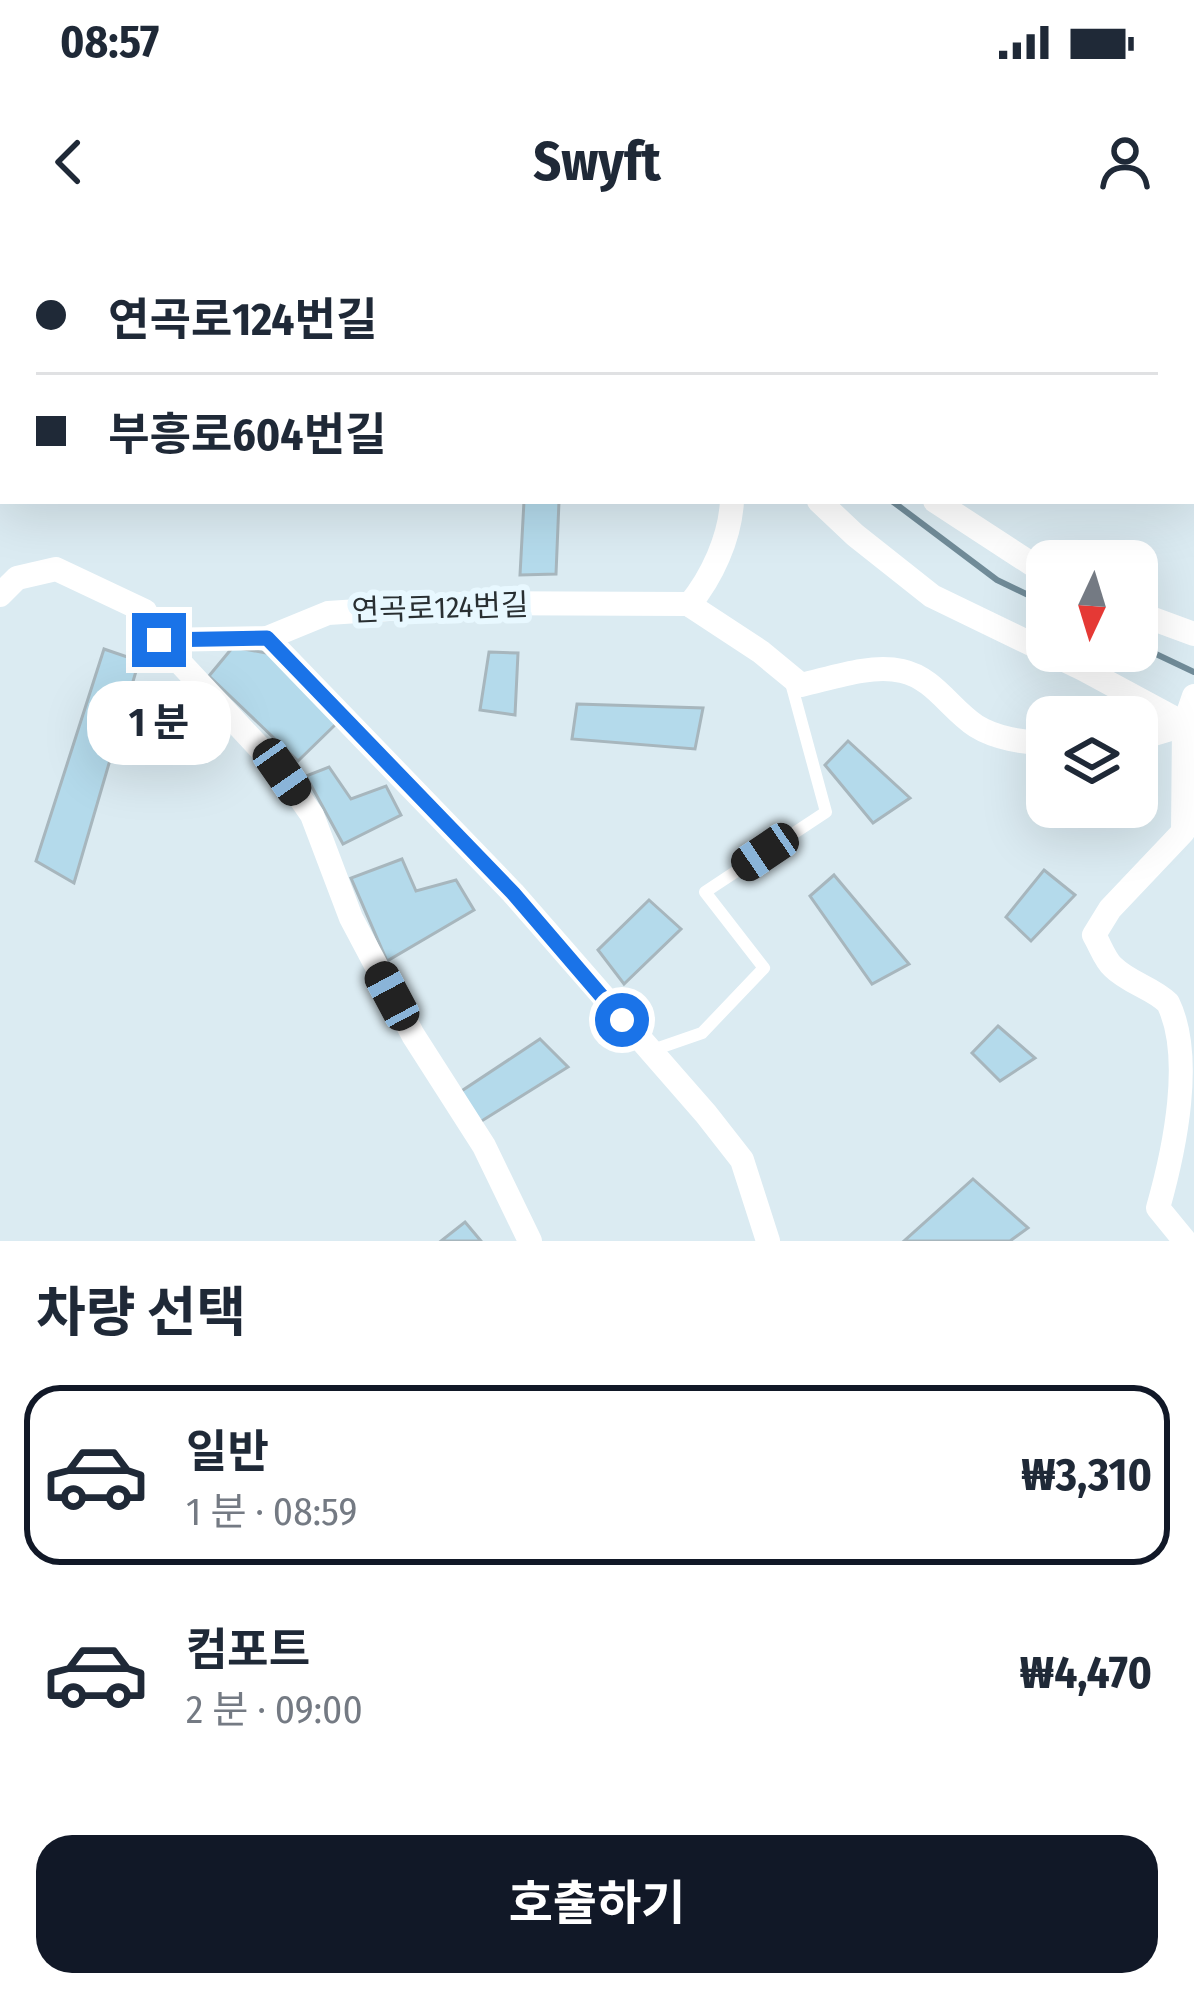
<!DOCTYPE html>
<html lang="ko">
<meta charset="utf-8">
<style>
:root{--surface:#fff;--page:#f2f2f3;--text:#1f2937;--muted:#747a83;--line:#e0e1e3;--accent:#111827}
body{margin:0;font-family:"Fira Sans Condensed","Noto Sans KR",sans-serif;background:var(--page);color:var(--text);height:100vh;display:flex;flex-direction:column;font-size:45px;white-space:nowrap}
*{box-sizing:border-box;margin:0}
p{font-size:39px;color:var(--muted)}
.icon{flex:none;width:66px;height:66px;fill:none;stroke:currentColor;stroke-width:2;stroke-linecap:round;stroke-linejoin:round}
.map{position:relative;height:1001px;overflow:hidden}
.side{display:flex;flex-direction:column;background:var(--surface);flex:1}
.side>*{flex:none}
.hud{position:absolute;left:0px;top:0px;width:1194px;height:264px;box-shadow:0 12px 48px #0002;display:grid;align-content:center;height:264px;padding:0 36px;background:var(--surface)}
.needle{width:78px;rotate:184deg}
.controls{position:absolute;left:1026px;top:300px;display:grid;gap:24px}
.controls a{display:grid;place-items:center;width:132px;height:132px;border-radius:24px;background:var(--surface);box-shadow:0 12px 48px #0002;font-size:60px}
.end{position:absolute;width:54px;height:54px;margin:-27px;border:15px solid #1a73e8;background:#fff;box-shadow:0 0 0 6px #fff}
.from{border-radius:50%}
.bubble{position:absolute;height:84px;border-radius:36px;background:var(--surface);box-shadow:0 12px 48px #0002;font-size:39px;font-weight:700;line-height:84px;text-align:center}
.car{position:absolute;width:36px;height:72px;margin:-36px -18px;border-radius:15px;box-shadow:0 0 9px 3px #0007;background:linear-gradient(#222 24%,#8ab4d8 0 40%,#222 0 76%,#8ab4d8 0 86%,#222 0)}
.hud b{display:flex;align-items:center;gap:42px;height:114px;font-size:45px}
.hud b+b{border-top:3px solid var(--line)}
.hud i{width:30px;height:30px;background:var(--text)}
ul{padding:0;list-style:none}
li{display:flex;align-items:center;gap:36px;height:180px;margin:0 24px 18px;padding:0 12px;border:6px solid transparent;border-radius:36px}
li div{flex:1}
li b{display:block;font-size:45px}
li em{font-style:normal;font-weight:700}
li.active{border-color:var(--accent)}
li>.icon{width:108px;height:108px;stroke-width:1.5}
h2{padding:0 36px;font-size:54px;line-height:144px}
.button{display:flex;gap:24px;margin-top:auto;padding:24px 36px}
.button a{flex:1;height:138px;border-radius:36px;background:var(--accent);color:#fff;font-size:48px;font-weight:700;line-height:138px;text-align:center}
.status{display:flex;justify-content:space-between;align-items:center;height:84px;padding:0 60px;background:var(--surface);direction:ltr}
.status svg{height:33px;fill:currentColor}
header{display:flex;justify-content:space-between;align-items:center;height:156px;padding:0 36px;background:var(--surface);font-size:54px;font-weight:700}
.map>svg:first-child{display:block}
</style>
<div class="status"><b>08:57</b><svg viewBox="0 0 49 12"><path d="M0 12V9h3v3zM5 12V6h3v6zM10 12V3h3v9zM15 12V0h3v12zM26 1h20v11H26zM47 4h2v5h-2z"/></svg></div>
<header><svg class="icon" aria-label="back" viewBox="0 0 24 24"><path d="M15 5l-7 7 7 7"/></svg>Swyft<svg class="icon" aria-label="person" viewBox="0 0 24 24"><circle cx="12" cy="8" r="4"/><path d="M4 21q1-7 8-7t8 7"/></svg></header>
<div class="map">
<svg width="1194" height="1001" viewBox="0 0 1194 1001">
<rect width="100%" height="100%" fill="#dbebf2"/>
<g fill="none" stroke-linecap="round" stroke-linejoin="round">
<!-- stream -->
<g stroke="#718c99" stroke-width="6">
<polyline points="703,0 705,3"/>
<polyline points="892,261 997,340 1047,364"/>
<polyline points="1137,405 1194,432"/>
</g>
</g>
<!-- building -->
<g fill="#b4daeb" stroke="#a7b6bd" stroke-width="3">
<polygon points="524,261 559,261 556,334 520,335"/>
<polygon points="233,407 272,414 337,483 298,521 209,436"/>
<polygon points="104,409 139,421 74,643 36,621"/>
<polygon points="489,412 518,413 515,475 480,470"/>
<polygon points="577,464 703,468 695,509 572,499"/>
<polygon points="848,501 910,558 873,583 825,525"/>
<polygon points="329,527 351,559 386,546 401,575 343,604 306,536"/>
<polygon points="402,619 416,651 456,640 474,670 387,721 351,638"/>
<polygon points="1044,630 1075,655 1031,701 1006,677"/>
<polygon points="834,635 909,724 872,744 810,656"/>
<polygon points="649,660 681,689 624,744 598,710"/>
<polygon points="998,786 1035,818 1000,841 972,813"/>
<polygon points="540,799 568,827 480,882 460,852"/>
<polygon points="973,939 1028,988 1010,1001 904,1001"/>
<polygon points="465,982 481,1001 441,1001"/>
</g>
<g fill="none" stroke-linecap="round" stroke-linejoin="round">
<!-- service -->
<polyline stroke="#fff" stroke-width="12" points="650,811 702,793 764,728 705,652 826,572 791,443"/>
<!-- minor -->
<g stroke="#fff" stroke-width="24">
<polyline points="639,0 641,3"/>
<polyline points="724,0 726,3"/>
<polyline points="819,261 855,295 932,356 1083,429 1194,489"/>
<polyline points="935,261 1047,334"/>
<polyline points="0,355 17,338 56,329 145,371 159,400 282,532 312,575 351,678 413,795 484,906 530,1001"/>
<path d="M689,365C712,337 730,298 732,261"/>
<polyline points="1137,373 1194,394"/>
<polyline points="267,398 513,653 706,874 742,920 768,1001"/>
<path d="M159,400L267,398L328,373L481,363L688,364L761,412L801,445C832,438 870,424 902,431C934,438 950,469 976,486C995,498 1024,503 1047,503"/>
<polyline points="1137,499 1184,485"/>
<path d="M1185,1001L1158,968C1175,908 1194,816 1168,763C1153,748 1129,743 1113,727C1105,720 1100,705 1094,695L1110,669L1183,592L1184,485L1194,456"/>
</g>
</g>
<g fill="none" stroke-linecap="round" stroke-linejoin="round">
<!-- route -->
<polyline stroke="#1a73e8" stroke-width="15" points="159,400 267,398 513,653 622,780"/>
</g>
<g text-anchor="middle" stroke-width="12" stroke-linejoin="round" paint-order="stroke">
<!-- street labels -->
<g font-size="30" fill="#292f32" stroke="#e8f8ff">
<text transform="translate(440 368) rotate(-2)" y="10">연곡로124번길</text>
</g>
</g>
</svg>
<div class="controls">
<a><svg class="needle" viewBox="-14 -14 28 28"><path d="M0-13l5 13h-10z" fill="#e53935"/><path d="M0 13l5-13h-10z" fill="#747a83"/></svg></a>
<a><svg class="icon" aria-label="layers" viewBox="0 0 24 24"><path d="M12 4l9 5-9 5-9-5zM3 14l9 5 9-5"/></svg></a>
</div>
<i class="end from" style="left:622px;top:780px"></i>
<i class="end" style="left:159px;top:400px"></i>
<div class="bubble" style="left:87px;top:441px;width:144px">1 분</div>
<i class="car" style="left:282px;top:532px;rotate:145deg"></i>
<i class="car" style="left:765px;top:612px;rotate:236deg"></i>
<i class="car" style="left:392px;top:756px;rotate:332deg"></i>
<div class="hud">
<b><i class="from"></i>연곡로124번길</b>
<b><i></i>부흥로604번길</b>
</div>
</div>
<section class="side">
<h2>차량 선택</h2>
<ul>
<li class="active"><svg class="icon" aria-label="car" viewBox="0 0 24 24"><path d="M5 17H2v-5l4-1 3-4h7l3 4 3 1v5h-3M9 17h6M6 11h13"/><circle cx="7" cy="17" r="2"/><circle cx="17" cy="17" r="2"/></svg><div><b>일반</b><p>1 분 · 08:59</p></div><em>₩3,310</em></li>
<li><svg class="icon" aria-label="car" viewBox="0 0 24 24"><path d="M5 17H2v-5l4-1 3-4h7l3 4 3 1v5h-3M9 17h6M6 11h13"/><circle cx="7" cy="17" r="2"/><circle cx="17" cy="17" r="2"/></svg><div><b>컴포트</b><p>2 분 · 09:00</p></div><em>₩4,470</em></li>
</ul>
<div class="button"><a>호출하기</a></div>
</section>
